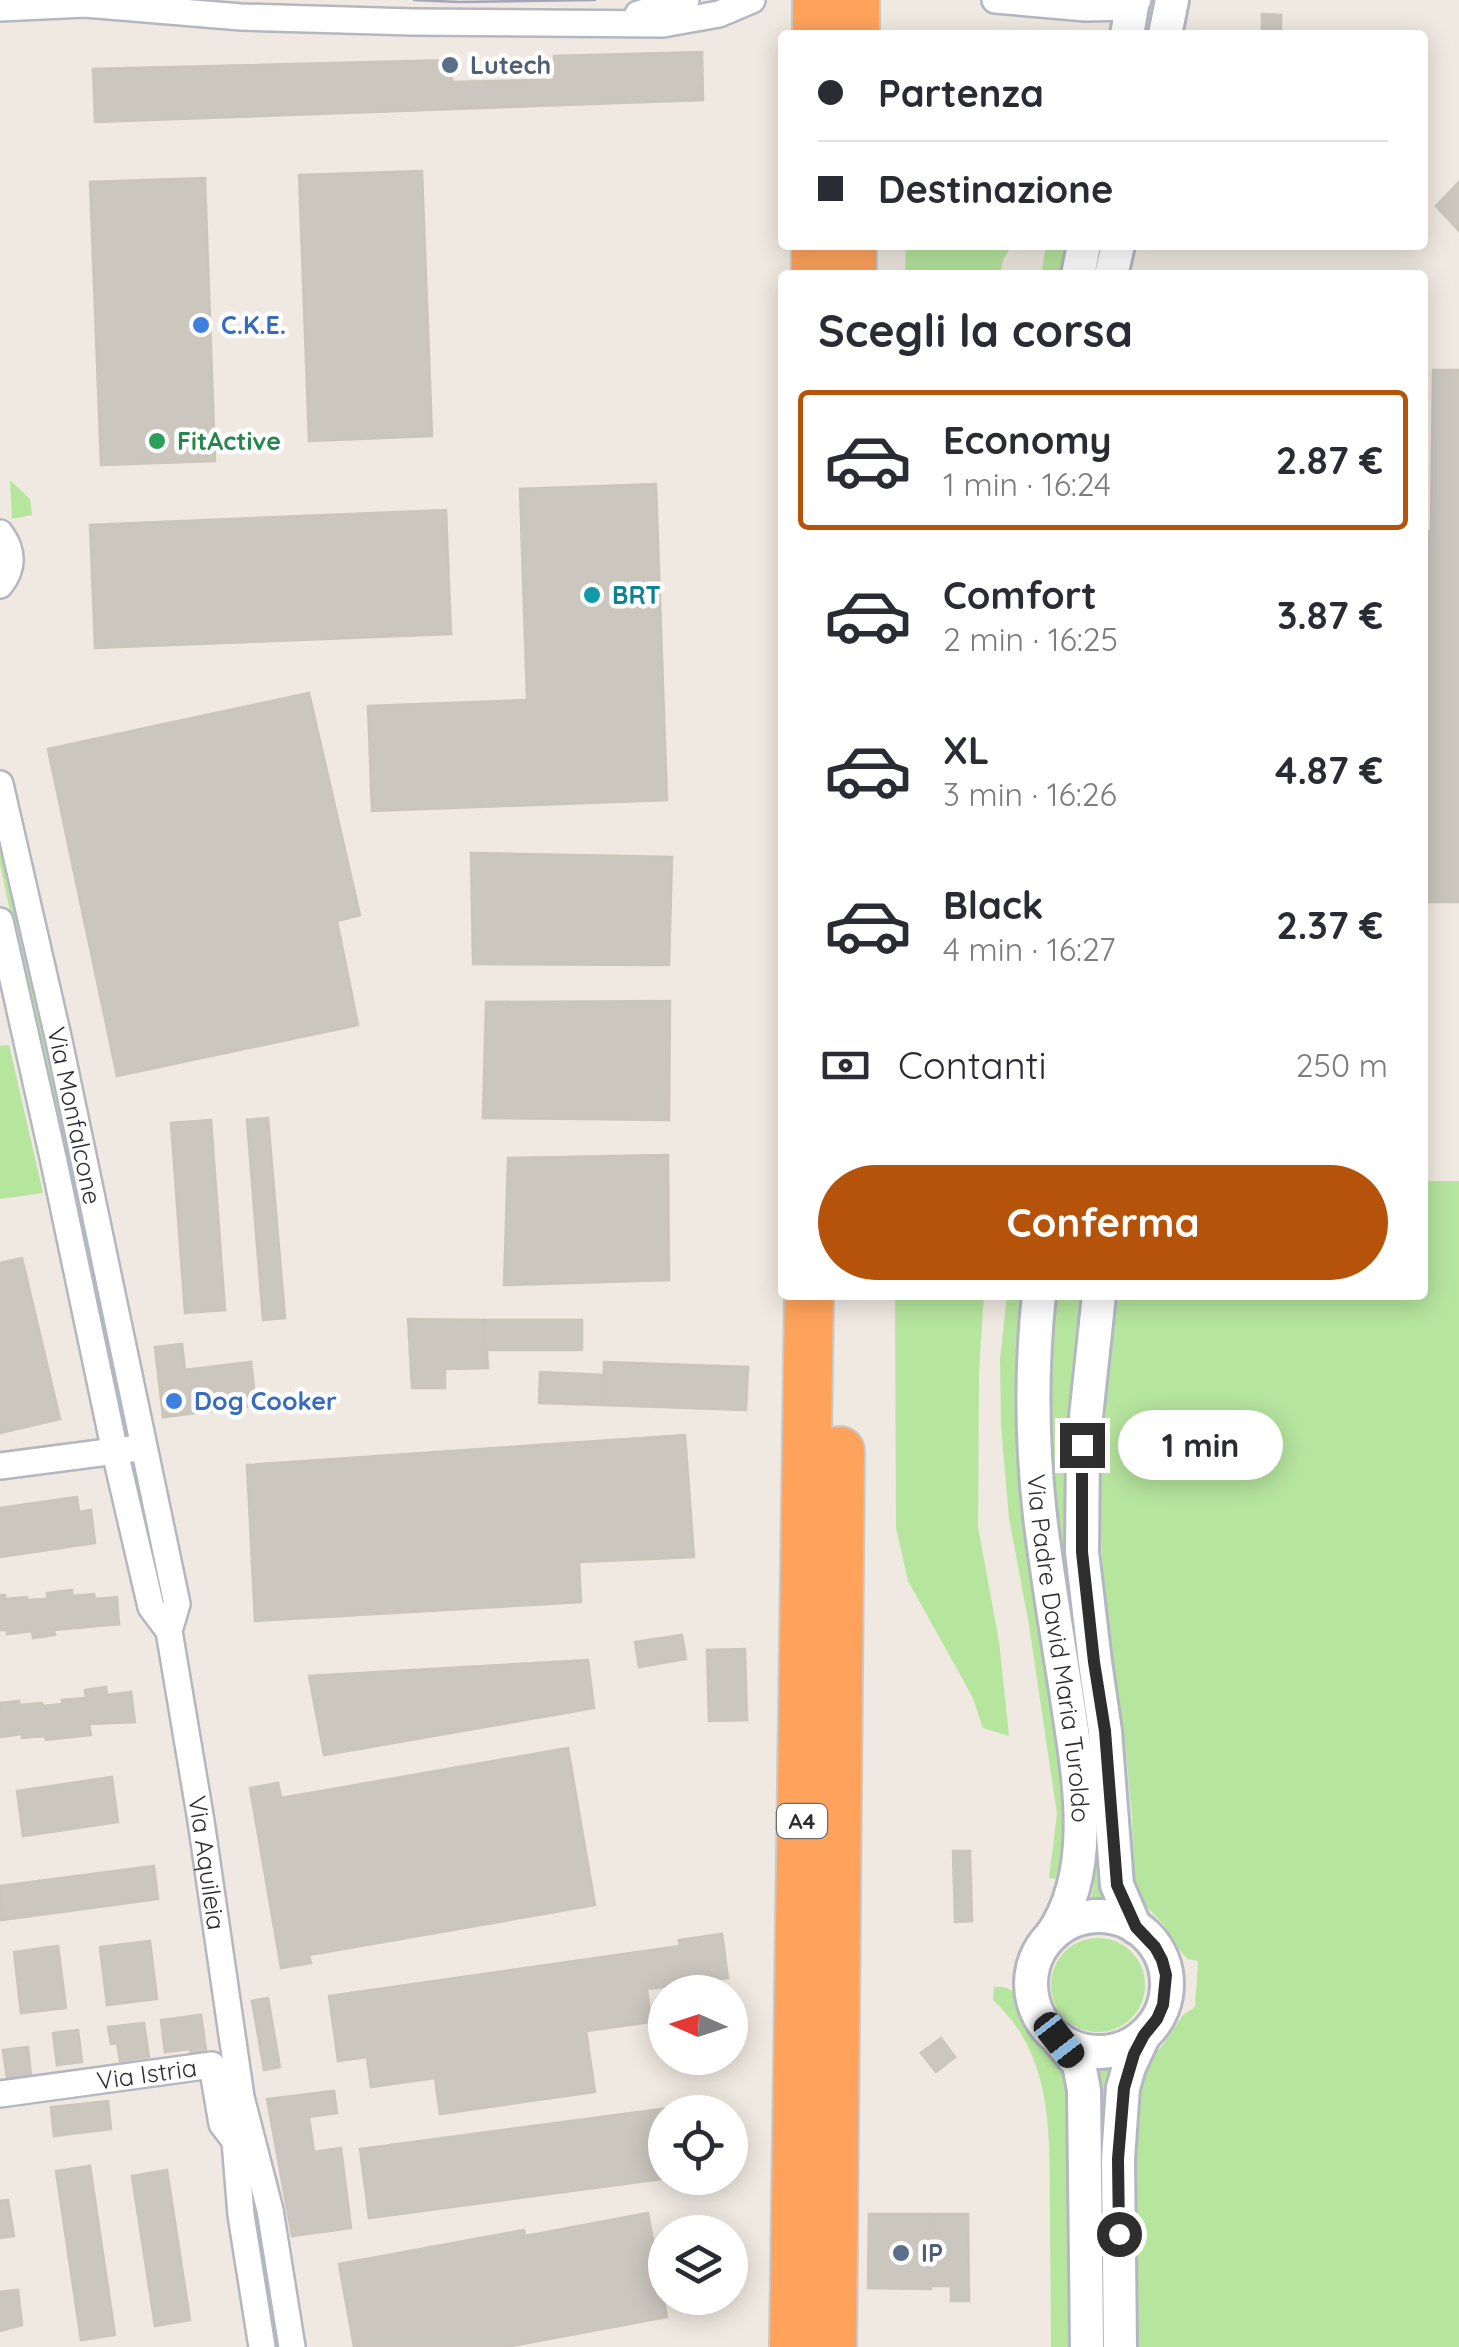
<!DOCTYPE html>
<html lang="it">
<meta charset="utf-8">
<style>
:root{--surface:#fff;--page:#f7f7f7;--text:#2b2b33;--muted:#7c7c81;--line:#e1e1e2;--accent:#b45309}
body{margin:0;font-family:Quicksand,sans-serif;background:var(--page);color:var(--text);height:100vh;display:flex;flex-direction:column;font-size:38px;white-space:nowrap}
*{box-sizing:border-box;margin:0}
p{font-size:32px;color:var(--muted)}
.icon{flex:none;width:55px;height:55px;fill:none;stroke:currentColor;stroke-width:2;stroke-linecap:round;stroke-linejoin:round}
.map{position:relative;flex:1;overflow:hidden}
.side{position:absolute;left:778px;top:270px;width:650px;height:1030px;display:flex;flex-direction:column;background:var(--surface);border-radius:10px;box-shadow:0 5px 25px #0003}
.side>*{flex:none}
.guide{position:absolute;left:778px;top:30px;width:650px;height:220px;border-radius:10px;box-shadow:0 5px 25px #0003;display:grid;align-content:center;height:220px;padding:0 40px;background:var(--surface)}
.needle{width:65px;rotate:273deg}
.controls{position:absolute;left:648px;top:1975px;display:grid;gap:20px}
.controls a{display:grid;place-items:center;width:100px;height:100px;border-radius:50%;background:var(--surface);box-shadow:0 5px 25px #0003;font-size:50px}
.end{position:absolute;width:45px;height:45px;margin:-22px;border:12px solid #2e2e2e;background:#fff;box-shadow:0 0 0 5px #fff}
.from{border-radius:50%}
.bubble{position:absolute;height:70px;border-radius:35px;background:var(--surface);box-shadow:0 5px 25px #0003;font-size:32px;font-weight:700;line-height:70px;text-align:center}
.car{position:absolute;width:30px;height:60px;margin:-30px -15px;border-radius:12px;box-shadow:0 0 8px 2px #0007;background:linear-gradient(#222 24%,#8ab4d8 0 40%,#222 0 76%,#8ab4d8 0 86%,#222 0)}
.guide b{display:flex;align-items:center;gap:35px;height:95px;font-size:38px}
.guide b+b{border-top:2px solid var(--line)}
.guide i{width:25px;height:25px;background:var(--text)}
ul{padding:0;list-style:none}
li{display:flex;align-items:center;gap:30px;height:140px;margin:0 20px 15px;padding:0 20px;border:5px solid transparent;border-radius:10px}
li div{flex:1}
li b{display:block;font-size:38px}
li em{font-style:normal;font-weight:700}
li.selected{border-color:var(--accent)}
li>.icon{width:90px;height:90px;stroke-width:1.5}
h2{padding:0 40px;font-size:45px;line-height:120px}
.pay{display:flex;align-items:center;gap:25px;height:110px;padding:0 40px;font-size:38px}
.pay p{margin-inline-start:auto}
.primary-button{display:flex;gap:20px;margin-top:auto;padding:20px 40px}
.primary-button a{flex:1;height:115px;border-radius:60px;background:var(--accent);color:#fff;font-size:40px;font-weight:700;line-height:115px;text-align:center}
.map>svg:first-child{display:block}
</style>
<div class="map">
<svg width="1459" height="2347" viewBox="0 0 1459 2347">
<rect width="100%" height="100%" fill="#efe9e1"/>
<!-- green -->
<g fill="#b6e59e">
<polygon points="906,245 1012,245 1003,260 1000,275 905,275"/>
<polygon points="1046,245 1068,245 1062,275 1041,275"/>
<polygon points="10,480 30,499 32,515 12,519"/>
<polygon points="0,824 129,1418 119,1420 0,864"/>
<polygon points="9,1045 43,1193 0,1199 0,1046"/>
<polygon points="1423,1181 1459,1181 1459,2347 1137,2347 1135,2107 1144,2065 1162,2046 1183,2015 1195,2007 1198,1961 1188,1959 1181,1952 1164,1925 1145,1905 1138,1891 1133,1869 1132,1817 1125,1744 1106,1615 1100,1528 1100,1454 1116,1295 1422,1295"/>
<polygon points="895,1295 984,1295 979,1371 978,1527 999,1641 1009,1736 983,1728 972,1696 908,1581 896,1528"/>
<polygon points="1007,1295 1030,1295 1064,1748 1067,1880 1049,1878 1057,1814 1029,1625 1009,1518 1001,1426 1000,1359"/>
<polygon points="1051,1295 1087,1295 1110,1908 1089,1907 1094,1884 1094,1841 1044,1436"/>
<circle cx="1098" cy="1985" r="47"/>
<path d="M994,1987H1004L1015,1992L1028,2025L1058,2060L1069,2082L1076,2347H1051C1051,2303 1050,2260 1050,2216C1049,2138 1056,2058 993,2000Z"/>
<polygon points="1113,2063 1106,2085 1107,2347 1099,2347 1089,2066 1103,2066"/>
<polygon points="263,2220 285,2347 276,2347 254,2222"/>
</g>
<!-- building -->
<g fill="#cbc7bf" stroke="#cbc5ba" stroke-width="2.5">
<polygon points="1262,14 1281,15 1281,35 1262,35"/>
<polygon points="702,52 703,100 95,122 93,69 451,60 452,82 539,80 554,80 554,56"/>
<polygon points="422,171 432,436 309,441 299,175"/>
<polygon points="205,178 215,461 101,465 90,182"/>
<polygon points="1459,182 1459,231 1436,206"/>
<polygon points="1433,370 1459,370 1459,902 1422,902 1422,531 1431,531"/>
<polygon points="656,484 667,800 372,811 368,706 527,700 520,489"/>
<polygon points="446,510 451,634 95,648 90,525"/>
<polygon points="309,693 360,915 337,921 358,1025 117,1076 48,749"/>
<polygon points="471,853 672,857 669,965 473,964"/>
<polygon points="670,1001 669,1120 483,1118 486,1002"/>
<polygon points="268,1118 285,1318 263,1320 247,1120"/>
<polygon points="211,1120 225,1310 185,1313 171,1123"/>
<polygon points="668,1155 669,1280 504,1285 508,1158"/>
<polygon points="22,1258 60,1419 0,1433 0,1263"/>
<polygon points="408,1319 485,1320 488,1368 445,1369 445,1388 412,1388"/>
<rect x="485" y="1320" width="97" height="30"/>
<polygon points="182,1344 185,1370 251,1362 256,1406 163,1417 155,1347"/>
<polygon points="604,1362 748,1367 746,1410 603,1405"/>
<polygon points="540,1372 604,1375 603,1405 539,1403"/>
<polygon points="685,1435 694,1557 579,1562 581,1602 255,1621 247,1465"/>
<polygon points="77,1497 79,1512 91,1510 95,1543 0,1557 0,1508"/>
<polygon points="72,1590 72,1596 94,1594 95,1599 117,1597 119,1624 54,1630 55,1635 33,1638 32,1631 7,1634 7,1630 0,1630 0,1595 5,1595 5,1599 27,1597 27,1600 47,1599 47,1593"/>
<polygon points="682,1635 686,1659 639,1667 635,1642"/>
<polygon points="745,1649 747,1720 709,1721 707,1650"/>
<polygon points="588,1660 594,1708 324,1755 309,1676"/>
<polygon points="106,1687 107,1695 131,1692 135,1722 89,1724 91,1735 46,1740 45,1736 22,1738 22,1734 0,1737 0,1703 19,1701 19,1705 42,1703 43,1706 62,1704 62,1700 86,1698 85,1690"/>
<polygon points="568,1748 595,1905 309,1955 311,1963 281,1968 250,1788 278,1783 281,1798"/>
<polygon points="112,1777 118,1822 23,1836 17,1791"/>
<polygon points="953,1851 970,1851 972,1921 955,1922"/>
<polygon points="154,1866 158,1899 1,1920 0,1886"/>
<polygon points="722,1934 728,1978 647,1989 651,2022 586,2031 595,2092 440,2114 435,2078 371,2087 367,2057 338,2061 329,1996 680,1946 679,1940"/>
<polygon points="150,1941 157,1999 107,2005 100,1947"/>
<polygon points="58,1946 66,2008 21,2013 14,1952"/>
<polygon points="268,1998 280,2067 264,2070 252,2001"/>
<polygon points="201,2015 207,2057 191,2059 190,2049 165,2052 161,2020"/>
<polygon points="144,2023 149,2057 120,2061 117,2043 111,2044 108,2027"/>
<polygon points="78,2030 82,2062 57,2065 53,2033"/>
<polygon points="941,2038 955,2057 936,2072 921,2053"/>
<polygon points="28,2047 31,2076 7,2079 3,2050"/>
<polygon points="334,2091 337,2113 309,2117 314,2152 341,2148 351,2228 292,2236 267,2099"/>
<polygon points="108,2101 111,2129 54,2136 51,2107"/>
<polygon points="707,2103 708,2112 665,2112 665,2178 669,2178 369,2218 360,2149"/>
<polygon points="90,2166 115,2335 81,2340 56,2171"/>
<polygon points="167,2170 190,2320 155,2326 132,2176"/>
<polygon points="8,2200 14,2236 0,2238 0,2201"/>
<polygon points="648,2213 667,2317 506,2347 354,2347 339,2264 524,2230 525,2236"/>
<polygon points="869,2214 930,2214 931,2289 868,2288"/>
<polygon points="930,2214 968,2214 969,2301 951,2301 951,2286 930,2286"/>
<polygon points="18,2290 22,2325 0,2331 0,2292"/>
</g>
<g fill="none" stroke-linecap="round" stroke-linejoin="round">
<defs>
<g id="minor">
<polyline points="995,0 1086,8 1132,7 1138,0"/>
<polyline points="0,8 85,4 241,17 413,22 663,24 719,14 752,0"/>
<polyline points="638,14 686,0"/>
<path d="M0,533C13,550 14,568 0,585"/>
<path id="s1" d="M0,784L59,1041L177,1604L169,1631L201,1821L241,2097L270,2210L292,2347"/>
<polyline points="0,921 54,1162 115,1452 151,1607 169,1631"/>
<polyline points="0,1466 131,1449"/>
<path id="s2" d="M0,2094L212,2065L222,2124L235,2141"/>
<polyline points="237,2127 235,2141 241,2215 262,2347"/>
</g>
<g id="tertiary">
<polyline points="1127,35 1133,0"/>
<polyline points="1165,35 1172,0"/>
<polyline points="1078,275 1084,245"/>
<polyline points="1111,275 1118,245"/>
<path id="s3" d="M1039,1295C1031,1368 1032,1443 1040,1516C1047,1575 1057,1633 1066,1691C1077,1767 1099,1869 1051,1936"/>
<polyline points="1099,1295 1083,1445 1082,1552 1095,1662 1105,1731 1117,1885 1135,1927"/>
<circle cx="1099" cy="1984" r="68"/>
<polyline points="1059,2040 1079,2064 1084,2090 1087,2347"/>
<polyline points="1120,2347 1118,2159 1121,2115 1123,2088 1129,2067 1144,2035"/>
</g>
<g id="motorway">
<polyline points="817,0 817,35"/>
<polyline points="855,35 855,0"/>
<polyline points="816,275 816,245"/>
<polyline points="852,275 852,245"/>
<polyline points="794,2347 809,1295"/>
<polyline points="832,2347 840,1451"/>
</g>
</defs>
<!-- minor casing -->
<use href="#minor" stroke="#b4b7c1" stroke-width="30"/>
<!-- tertiary casing -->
<use href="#tertiary" stroke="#b4b7c1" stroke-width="38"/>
<!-- motorway casing -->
<use href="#motorway" stroke="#c9c9c9" stroke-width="52"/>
<!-- minor -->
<use href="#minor" stroke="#fff" stroke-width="25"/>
<!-- tertiary -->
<use href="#tertiary" stroke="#fff" stroke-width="32"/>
<!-- motorway -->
<use href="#motorway" stroke="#ffa35c" stroke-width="48"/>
<!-- tram -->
<polyline stroke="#a3a6b8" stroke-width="2.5" points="414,0 459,2 595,0"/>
</g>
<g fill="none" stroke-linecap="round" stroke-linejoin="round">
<!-- route -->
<polyline stroke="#2e2e2e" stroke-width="12" points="1082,1445 1082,1552 1094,1662 1105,1731 1117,1885 1136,1927 1155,1947 1162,1960 1166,1975 1163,2005 1157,2019 1144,2035 1134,2054 1124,2088 1118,2159 1119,2234"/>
</g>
<!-- markers -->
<g fill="#5c6f8a" stroke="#fff" stroke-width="4">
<circle cx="450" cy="65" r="10"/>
<circle cx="901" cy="2253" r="10"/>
</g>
<g fill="#3f7fe0" stroke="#fff" stroke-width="4">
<circle cx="201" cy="325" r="10"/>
<circle cx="174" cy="1401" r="10"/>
</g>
<circle fill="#2e9e5b" stroke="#fff" stroke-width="4" cx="157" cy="441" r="10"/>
<circle fill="#0f9aa8" stroke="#fff" stroke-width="4" cx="592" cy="595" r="10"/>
<g text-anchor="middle" stroke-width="9" stroke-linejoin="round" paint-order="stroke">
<!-- shield labels -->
<rect fill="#fff" stroke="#6d6d6d" stroke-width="2.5" x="777" y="1804" width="50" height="34" rx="8"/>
<g font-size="22" font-weight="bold" fill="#2e2e2e">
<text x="802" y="1829">A4</text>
</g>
<!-- service labels -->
<g font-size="25" font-weight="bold" fill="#4e5e75" stroke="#fff" text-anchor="start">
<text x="470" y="74">Lutech</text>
<text x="921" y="2262">IP</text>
</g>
<!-- shop labels -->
<g font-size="25" font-weight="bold" fill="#366cbe" stroke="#fff" text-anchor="start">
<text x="221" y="334">C.K.E.</text>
<text x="194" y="1410">Dog Cooker</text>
</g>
<!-- leisure labels -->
<g font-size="25" font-weight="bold" fill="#27864d" stroke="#fff" text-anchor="start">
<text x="177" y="450">FitActive</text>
</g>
<!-- culture labels -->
<g font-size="25" font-weight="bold" fill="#0d838f" stroke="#fff" text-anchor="start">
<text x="612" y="604">BRT</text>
</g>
<!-- street labels -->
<g font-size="25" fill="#2e2e2e" stroke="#fff">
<text dy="9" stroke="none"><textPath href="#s1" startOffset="340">Via Monfalcone</textPath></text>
<text dy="9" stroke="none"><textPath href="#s3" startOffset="355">Via Padre David Maria Turoldo</textPath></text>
<text dy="9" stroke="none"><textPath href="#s1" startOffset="1102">Via Aquileia</textPath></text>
<text dy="9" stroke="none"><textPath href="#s2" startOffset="148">Via Istria</textPath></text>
</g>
</g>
</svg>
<div class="controls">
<a><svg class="needle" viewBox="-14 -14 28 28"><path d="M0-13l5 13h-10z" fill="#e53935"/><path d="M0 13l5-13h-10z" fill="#7c7c81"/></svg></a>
<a><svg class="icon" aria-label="locate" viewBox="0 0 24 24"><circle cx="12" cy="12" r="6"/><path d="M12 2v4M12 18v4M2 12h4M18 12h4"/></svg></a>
<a><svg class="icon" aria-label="layers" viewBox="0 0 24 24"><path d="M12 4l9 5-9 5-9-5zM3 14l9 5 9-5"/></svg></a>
</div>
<i class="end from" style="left:1119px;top:2234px"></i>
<i class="end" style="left:1082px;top:1445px"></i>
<div class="bubble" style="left:1118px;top:1410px;width:165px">1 min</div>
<i class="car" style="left:1059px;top:2040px;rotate:142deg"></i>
<div class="guide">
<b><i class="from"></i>Partenza</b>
<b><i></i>Destinazione</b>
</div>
<section class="side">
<h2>Scegli la corsa</h2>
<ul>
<li class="selected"><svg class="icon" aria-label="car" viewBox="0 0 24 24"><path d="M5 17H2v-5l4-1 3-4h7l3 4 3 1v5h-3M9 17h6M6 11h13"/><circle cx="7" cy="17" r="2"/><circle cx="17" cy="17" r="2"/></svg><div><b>Economy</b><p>1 min · 16:24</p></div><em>2.87 €</em></li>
<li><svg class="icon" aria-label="car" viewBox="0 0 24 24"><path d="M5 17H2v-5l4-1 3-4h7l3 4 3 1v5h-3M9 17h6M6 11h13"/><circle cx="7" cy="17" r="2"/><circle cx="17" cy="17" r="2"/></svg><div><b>Comfort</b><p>2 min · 16:25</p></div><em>3.87 €</em></li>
<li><svg class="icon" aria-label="car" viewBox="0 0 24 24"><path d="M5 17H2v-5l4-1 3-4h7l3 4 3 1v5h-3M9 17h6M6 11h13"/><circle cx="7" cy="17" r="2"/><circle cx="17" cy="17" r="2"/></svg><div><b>XL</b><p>3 min · 16:26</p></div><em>4.87 €</em></li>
<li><svg class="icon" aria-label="car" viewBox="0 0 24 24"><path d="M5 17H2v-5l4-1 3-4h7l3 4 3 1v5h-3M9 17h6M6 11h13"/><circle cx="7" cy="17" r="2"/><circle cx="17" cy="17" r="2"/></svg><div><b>Black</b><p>4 min · 16:27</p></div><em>2.37 €</em></li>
</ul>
<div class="pay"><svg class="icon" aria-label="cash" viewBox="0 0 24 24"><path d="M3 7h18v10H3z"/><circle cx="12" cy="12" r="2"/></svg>Contanti<p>250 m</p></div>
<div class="primary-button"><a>Conferma</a></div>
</section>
</div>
